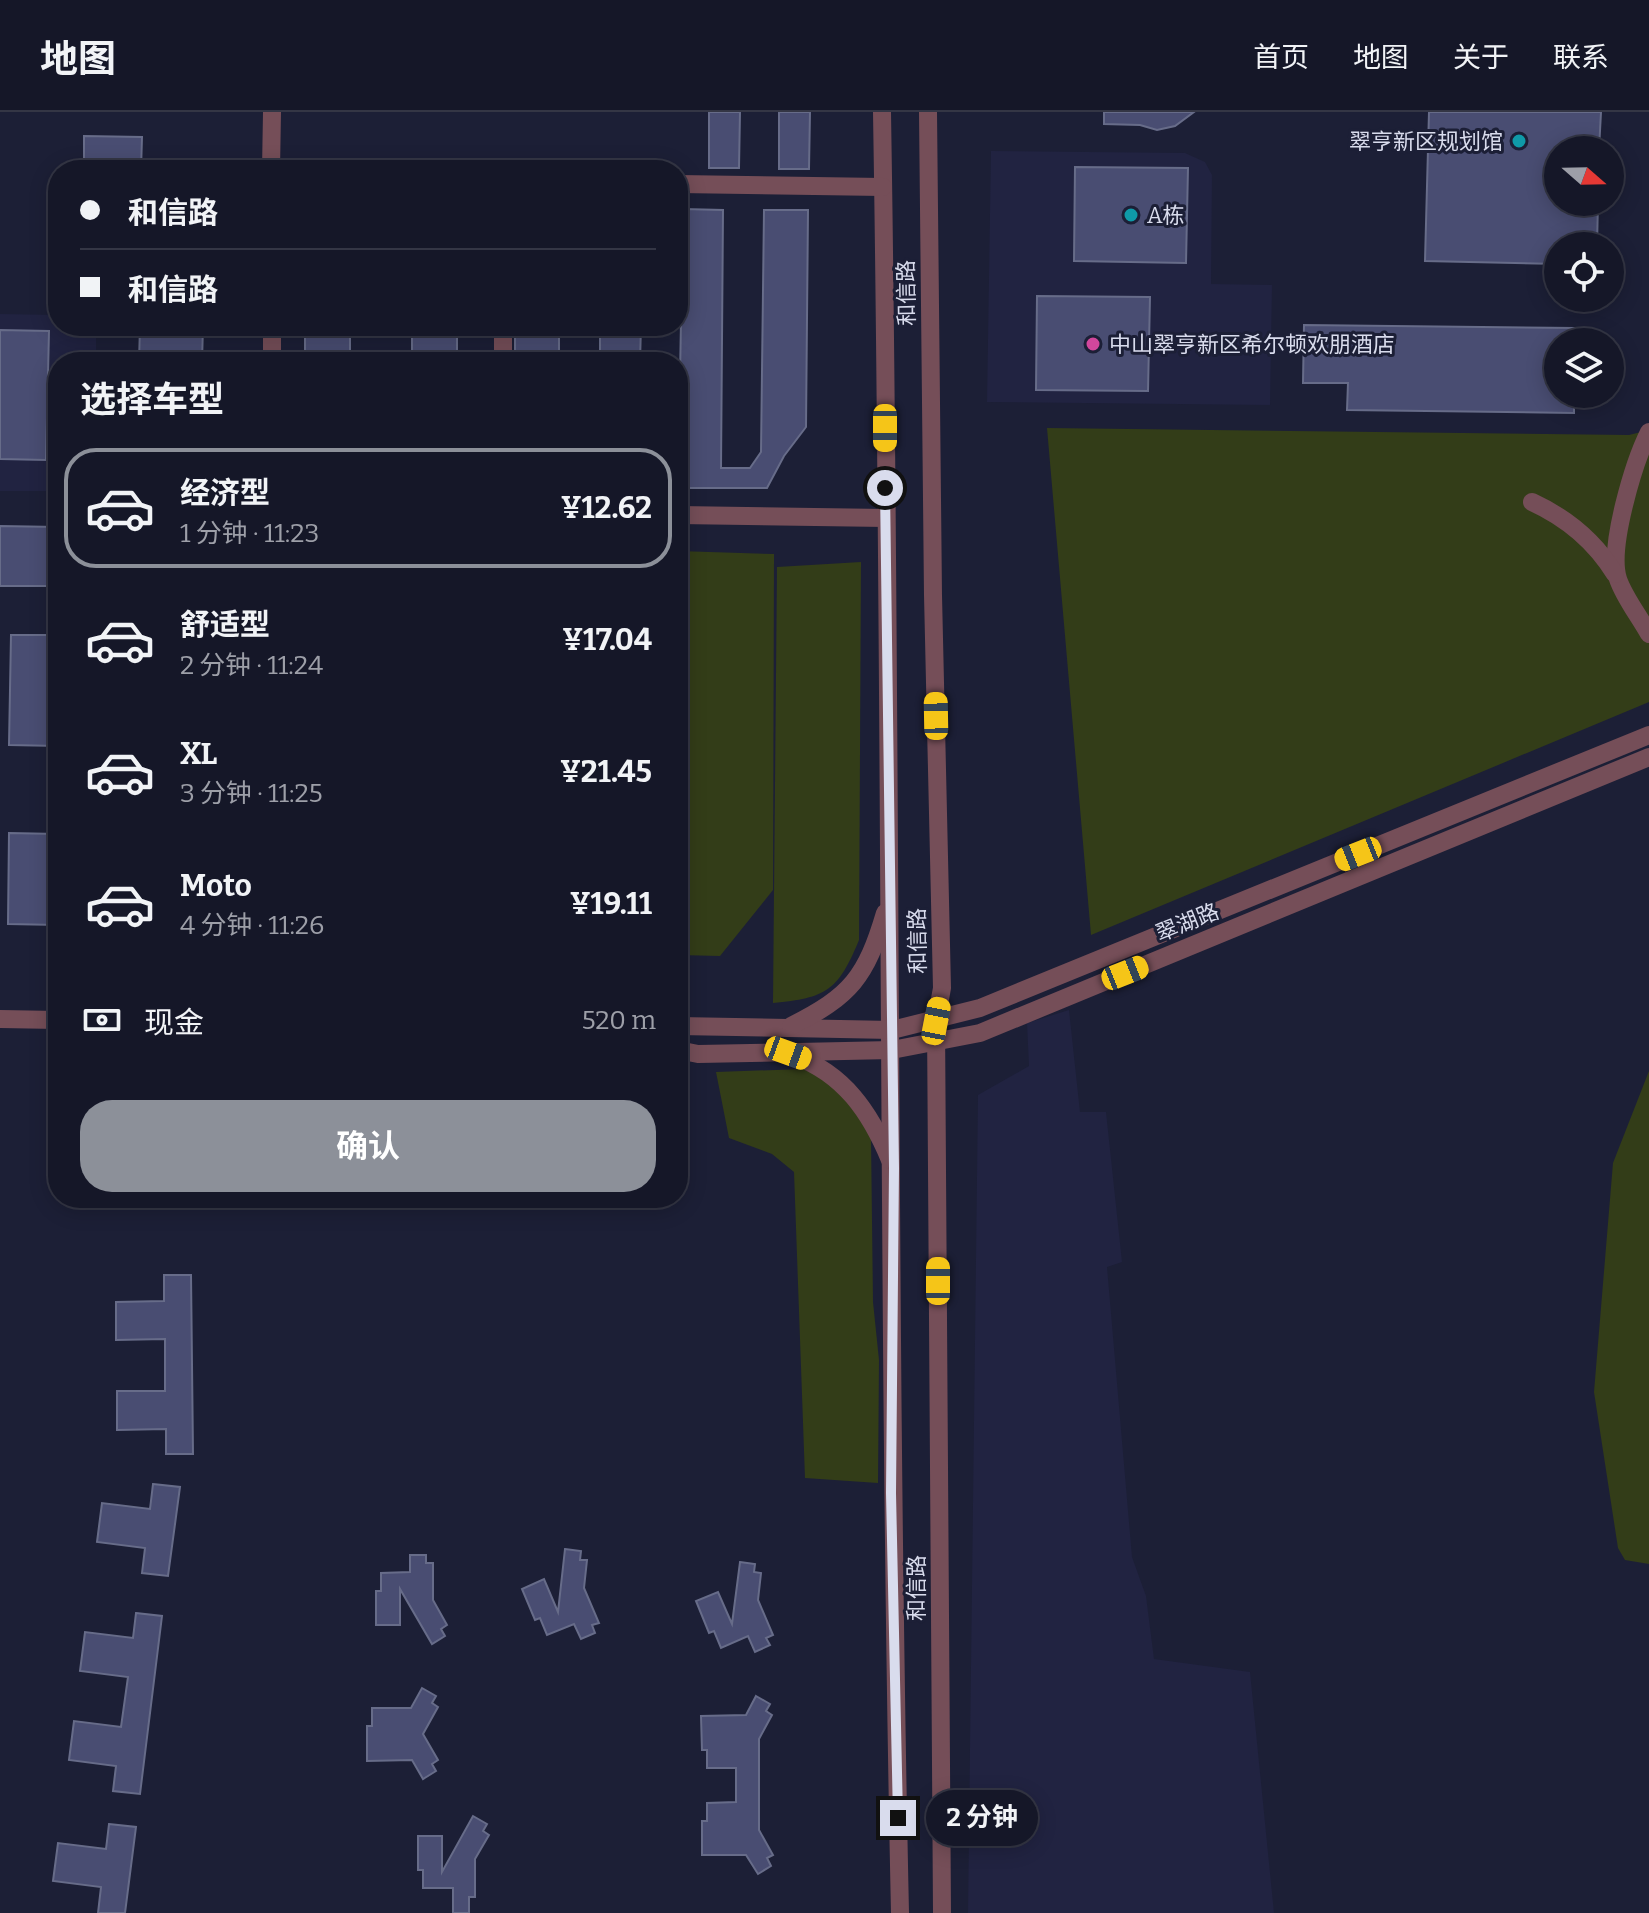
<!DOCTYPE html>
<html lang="zh">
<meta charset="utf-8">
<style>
:root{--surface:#151728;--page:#1e2030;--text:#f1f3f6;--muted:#9d9fa8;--line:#343645;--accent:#8c9099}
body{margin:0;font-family:Bitter,"Noto Sans SC",serif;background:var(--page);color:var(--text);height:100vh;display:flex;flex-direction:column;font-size:30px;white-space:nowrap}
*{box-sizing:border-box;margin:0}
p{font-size:26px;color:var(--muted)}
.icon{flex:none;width:44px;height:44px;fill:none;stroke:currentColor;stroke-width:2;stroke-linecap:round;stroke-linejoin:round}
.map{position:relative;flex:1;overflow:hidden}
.panel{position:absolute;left:48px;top:240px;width:640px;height:856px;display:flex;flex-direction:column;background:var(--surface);border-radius:32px;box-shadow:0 4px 20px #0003,0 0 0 2px var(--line)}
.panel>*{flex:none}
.guide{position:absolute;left:48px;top:48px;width:640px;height:176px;border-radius:32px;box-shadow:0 4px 20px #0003,0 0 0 2px var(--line);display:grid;align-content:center;height:176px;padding:0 32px;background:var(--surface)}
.needle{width:52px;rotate:110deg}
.fabs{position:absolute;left:1544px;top:24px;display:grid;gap:16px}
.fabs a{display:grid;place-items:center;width:80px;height:80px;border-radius:50%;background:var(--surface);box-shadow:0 4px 20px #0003,0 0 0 2px var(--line);font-size:40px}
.end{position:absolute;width:36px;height:36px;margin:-18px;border:10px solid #d9dced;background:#111;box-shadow:0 0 0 4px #111}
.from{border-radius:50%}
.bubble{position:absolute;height:56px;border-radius:28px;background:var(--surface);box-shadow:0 4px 20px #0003,0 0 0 2px var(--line);font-size:26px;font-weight:700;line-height:56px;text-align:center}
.car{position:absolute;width:24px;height:48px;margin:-24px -12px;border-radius:10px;box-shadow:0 0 6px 2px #0007;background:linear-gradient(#f5c518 24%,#345 0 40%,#f5c518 0 76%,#345 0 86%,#f5c518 0)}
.guide b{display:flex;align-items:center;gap:28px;height:76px;font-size:30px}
.guide b+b{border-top:2px solid var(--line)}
.guide i{width:20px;height:20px;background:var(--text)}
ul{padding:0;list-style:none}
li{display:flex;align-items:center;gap:24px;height:120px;margin:0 16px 12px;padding:0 16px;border:4px solid transparent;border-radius:32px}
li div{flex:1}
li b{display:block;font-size:30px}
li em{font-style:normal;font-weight:700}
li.on{border-color:var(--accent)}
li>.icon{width:72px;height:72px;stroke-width:1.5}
h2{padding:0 32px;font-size:36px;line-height:96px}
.pay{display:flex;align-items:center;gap:20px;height:88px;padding:0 32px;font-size:30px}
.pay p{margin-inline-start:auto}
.primary-button{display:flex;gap:16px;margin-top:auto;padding:16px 32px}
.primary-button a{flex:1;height:92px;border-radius:32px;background:var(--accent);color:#fff;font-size:32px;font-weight:700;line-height:92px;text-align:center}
header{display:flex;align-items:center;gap:48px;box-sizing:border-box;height:112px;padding:0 40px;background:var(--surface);border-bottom:2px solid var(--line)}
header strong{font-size:38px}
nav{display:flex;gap:44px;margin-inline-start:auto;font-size:28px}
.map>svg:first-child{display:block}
</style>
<header>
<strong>地图</strong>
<nav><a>首页</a><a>地图</a><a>关于</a><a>联系</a></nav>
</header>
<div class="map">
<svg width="1649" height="1801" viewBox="0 0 1649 1801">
<rect width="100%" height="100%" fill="#1c1f36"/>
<!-- built -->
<g fill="#212341">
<polygon points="991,39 1185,41 1205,50 1212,63 1211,172 1272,173 1270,293 987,290"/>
<polygon points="0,202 58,203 58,214 96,214 96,250 58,250 58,379 0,379"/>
<polygon points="1069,898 1080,1000 1106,1000 1122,1150 1107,1155 1132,1445 1146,1484 1154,1547 1250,1560 1274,1801 968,1801 978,983 1029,954 1027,911"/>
</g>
<!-- green -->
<g fill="#333d18">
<polygon points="1047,316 1629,323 1649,318 1649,590 1091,823"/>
<polygon points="678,439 774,442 773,778 720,844 678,843"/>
<path d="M861,450L859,828C838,879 826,886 773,891L777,455Z"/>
<polygon points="803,957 830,968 847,986 871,1026 873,1190 879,1248 878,1371 805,1366 794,1060 772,1042 729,1026 716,960"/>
<polygon points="1649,959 1649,1452 1625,1448 1618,1436 1594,1280 1613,1051"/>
</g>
<!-- building -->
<g fill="#494d72" stroke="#676c89" stroke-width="2">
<polygon points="709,0 740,0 739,56 709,56"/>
<polygon points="779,0 810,0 809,57 779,57"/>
<polygon points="1104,0 1194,0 1175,14 1157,18 1140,13 1104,12"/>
<polygon points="1429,0 1601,0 1599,38 1558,38 1558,90 1598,90 1597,134 1558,134 1558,152 1425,149"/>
<polygon points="84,24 142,25 141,58 84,58"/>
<polygon points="1075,55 1188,56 1186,151 1074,149"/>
<polygon points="683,97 723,98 721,356 750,356 761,340 764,98 808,98 806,315 784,344 767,376 678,376"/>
<polygon points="1037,184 1150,185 1148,279 1036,278"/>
<polygon points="1304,213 1575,216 1575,230 1558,230 1558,282 1574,282 1574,301 1347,298 1348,271 1303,271"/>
<polygon points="140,214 203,214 202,250 139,250"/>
<rect x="515" y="214" width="44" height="36"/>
<polygon points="600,214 641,214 640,250 600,250"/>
<polygon points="0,218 49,219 46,348 0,347"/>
<rect x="305" y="220" width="45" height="30"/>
<polygon points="412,220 457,221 457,250 412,250"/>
<polygon points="0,414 58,415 58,474 0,474"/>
<polygon points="11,523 58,523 58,634 9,633"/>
<polygon points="9,721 58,722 58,813 8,812"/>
<polygon points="164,1163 191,1163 193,1342 166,1342 166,1317 117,1318 117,1279 165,1279 165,1227 116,1228 116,1190 164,1189"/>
<polygon points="153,1372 180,1375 168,1464 142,1461 145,1436 97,1430 102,1391 150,1397"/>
<polygon points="565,1437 581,1439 580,1448 587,1448 584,1476 599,1511 592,1513 595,1521 581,1527 574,1512 547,1523 540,1506 535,1508 522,1477 544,1467 558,1500"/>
<polygon points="410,1443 426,1443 426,1451 433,1451 433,1488 447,1513 441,1517 445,1524 432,1532 400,1477 400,1513 376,1513 376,1479 381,1479 381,1461 410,1460"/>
<polygon points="740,1450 755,1452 754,1460 761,1461 758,1488 773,1523 766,1526 770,1533 755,1540 748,1524 721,1536 714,1519 709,1521 696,1489 718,1480 732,1512"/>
<polygon points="136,1501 162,1504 140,1682 113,1679 116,1654 69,1648 74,1609 121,1615 128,1565 80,1559 85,1520 133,1526"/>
<polygon points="422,1576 436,1584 432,1591 438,1595 423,1622 438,1648 432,1652 436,1659 423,1667 412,1648 367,1649 367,1614 372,1614 372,1596 411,1596"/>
<polygon points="756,1584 770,1592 766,1599 772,1603 759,1627 759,1718 773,1743 767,1746 771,1754 758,1762 746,1743 702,1743 702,1709 707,1709 707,1691 736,1690 736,1656 707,1656 707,1638 702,1638 701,1604 746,1603"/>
<polygon points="473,1704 487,1712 483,1719 489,1723 475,1747 475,1785 469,1785 469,1801 453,1801 453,1776 423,1776 423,1758 418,1758 418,1724 442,1724 442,1760"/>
<polygon points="109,1712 136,1715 125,1801 98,1801 101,1775 53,1769 58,1731 106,1737"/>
</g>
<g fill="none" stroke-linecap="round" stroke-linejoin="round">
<!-- minor -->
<g stroke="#754e58" stroke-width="18">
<path d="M882,0C892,600 887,1201 900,1801"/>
<polyline points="928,0 933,483 942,876 936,909 942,1801"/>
<polyline points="271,58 272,0"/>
<polyline points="678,72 883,75"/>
<polyline points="272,214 272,250"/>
<polyline points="503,250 503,214"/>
<path d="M1649,320C1634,350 1608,435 1618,467C1624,485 1639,504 1649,522"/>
<path d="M1532,390C1567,406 1594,428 1615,462"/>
<polyline points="678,403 886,406"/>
<polyline points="0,907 58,908"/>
<polyline points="678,914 892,918 980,896 1649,623"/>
<path d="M791,914C851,884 866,865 885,801"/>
<polyline points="678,938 698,942 892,938 980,921 1649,645"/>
<path d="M795,944C844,962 870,1000 890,1048"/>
</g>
</g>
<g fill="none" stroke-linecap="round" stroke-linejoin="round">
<!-- route -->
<polyline stroke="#d9dced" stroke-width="10" points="885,376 894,1056 891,1381 898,1706"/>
</g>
<!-- markers -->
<g fill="#0f9aa8" stroke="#1c1f36" stroke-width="3">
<circle cx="1519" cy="29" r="8"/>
<circle cx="1131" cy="103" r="8"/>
</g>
<circle fill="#d1479c" stroke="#1c1f36" stroke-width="3" cx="1093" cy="232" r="8"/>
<g text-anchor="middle" stroke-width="6" stroke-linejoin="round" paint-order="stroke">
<!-- poi labels -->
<g font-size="22" fill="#d9dced" stroke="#1c1f36" text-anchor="start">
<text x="1503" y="37" text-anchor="end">翠亨新区规划馆</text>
<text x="1147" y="111">A栋</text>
<text x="1109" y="240">中山翠亨新区希尔顿欢朋酒店</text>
</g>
<!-- street labels -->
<g font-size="22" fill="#d9dced" stroke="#1c1f36">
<text transform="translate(906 181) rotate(-91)" y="8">和信路</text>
<text transform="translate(1187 810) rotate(-22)" y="8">翠湖路</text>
<text transform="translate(917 829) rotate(-91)" y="8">和信路</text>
<text transform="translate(916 1476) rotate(-90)" y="8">和信路</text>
</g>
</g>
</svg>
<div class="fabs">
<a><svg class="needle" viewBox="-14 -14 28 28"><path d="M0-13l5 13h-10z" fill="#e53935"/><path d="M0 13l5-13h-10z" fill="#9d9fa8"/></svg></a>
<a><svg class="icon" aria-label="locate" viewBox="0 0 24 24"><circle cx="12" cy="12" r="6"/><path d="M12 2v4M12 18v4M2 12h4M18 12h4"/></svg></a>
<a><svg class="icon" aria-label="layers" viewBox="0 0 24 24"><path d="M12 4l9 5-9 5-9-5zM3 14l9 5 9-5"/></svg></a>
</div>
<i class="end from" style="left:885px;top:376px"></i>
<i class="end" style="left:898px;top:1706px"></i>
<div class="bubble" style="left:926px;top:1678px;width:112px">2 分钟</div>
<i class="car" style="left:885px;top:316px;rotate:180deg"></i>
<i class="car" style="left:936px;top:604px;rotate:359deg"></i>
<i class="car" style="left:1358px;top:742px;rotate:248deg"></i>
<i class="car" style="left:1125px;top:861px;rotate:68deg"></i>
<i class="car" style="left:936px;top:909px;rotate:11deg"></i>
<i class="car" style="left:788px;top:941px;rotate:110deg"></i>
<i class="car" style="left:938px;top:1169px;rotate:0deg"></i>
<div class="guide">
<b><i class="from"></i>和信路</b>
<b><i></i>和信路</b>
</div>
<section class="panel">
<h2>选择车型</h2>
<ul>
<li class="on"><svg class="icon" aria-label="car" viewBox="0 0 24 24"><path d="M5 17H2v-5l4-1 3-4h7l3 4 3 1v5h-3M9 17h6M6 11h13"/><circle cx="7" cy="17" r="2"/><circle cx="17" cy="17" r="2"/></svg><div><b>经济型</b><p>1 分钟 · 11:23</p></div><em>¥12.62</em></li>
<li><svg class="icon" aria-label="car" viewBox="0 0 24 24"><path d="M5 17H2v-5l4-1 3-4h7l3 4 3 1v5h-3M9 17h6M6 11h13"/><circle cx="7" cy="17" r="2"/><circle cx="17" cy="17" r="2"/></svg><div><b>舒适型</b><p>2 分钟 · 11:24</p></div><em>¥17.04</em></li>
<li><svg class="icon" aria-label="car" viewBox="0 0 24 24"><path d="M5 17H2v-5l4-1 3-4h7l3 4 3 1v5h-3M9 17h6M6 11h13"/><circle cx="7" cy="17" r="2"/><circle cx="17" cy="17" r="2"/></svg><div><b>XL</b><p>3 分钟 · 11:25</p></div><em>¥21.45</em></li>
<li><svg class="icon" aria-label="car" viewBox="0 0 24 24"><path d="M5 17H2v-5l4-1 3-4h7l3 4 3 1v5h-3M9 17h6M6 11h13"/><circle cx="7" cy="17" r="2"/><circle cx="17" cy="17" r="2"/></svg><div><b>Moto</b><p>4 分钟 · 11:26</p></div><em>¥19.11</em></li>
</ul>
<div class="pay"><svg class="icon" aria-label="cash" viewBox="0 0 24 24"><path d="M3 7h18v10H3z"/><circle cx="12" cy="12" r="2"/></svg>现金<p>520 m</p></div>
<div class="primary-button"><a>确认</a></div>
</section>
</div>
